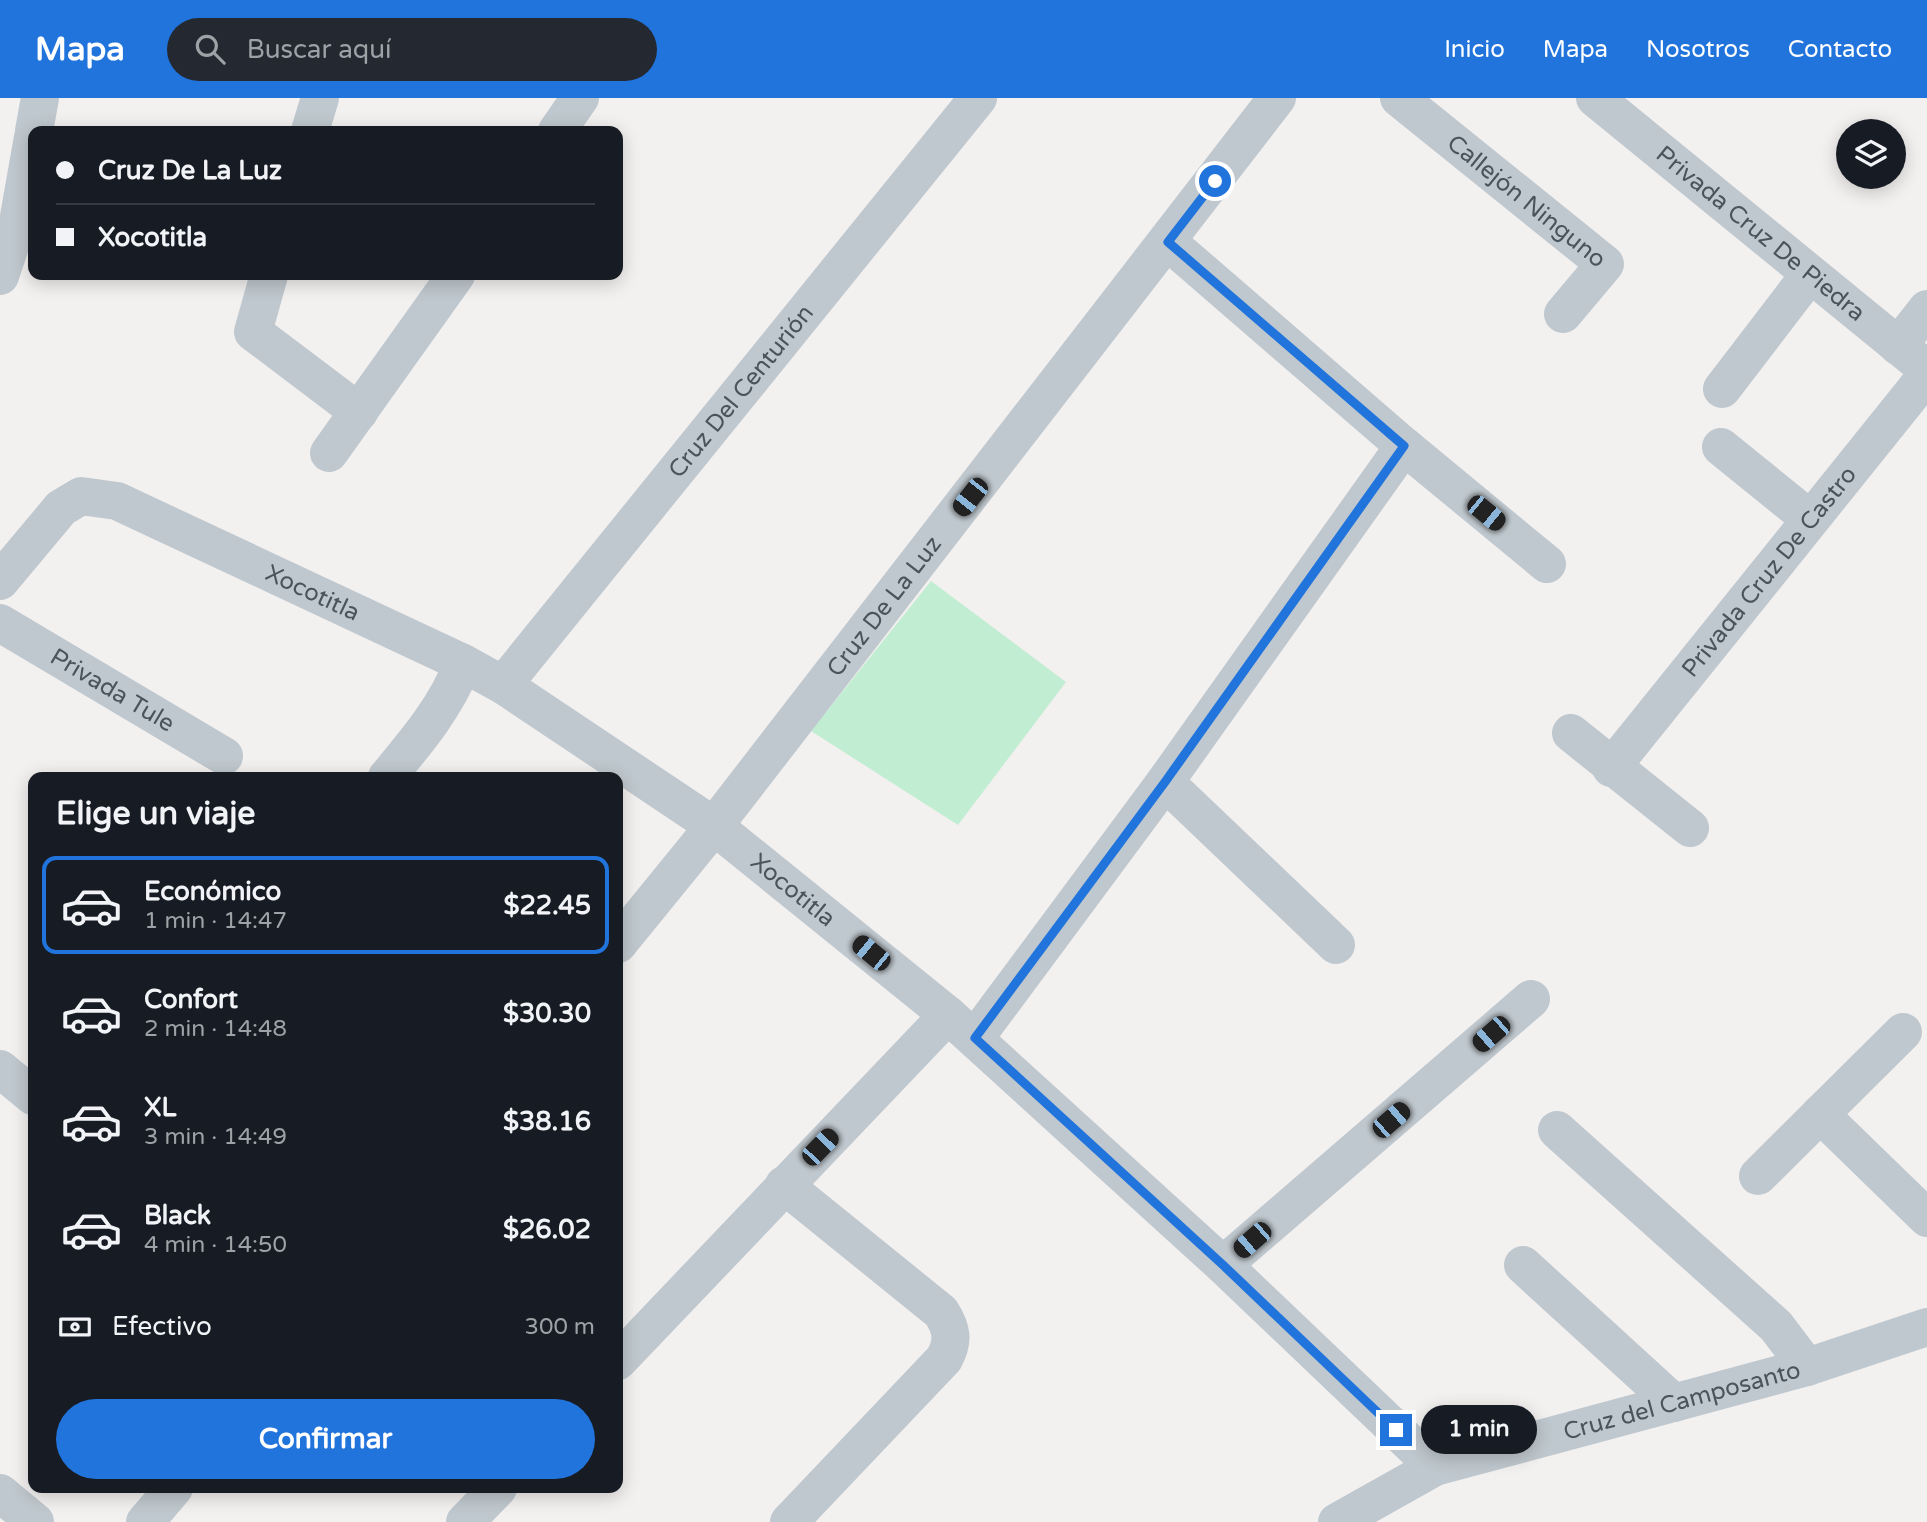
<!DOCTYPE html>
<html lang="es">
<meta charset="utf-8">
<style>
:root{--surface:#171b24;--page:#242831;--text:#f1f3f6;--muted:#9ea1a6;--line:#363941;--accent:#2174dc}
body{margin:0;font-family:"Varela Round",sans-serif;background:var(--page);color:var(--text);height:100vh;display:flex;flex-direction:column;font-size:26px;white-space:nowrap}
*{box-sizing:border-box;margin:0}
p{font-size:23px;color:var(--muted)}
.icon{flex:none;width:38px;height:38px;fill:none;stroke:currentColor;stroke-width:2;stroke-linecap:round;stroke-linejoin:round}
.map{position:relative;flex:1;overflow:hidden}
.details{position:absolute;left:28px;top:674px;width:595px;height:721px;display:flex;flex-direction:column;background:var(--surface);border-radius:14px;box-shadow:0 4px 18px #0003}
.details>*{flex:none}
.top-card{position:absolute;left:28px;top:28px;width:595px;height:154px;border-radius:14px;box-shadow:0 4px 18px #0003;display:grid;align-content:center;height:154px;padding:0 28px;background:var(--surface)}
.fabs{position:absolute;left:1836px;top:21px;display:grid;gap:14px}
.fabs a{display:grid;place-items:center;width:70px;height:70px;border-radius:50%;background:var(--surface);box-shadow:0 4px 18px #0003;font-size:35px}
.end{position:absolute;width:32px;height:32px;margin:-16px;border:9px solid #2174dc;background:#fff;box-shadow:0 0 0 4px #fff}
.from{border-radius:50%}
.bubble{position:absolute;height:49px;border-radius:24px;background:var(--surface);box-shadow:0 4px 18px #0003;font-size:23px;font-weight:700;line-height:49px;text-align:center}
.car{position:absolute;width:21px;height:42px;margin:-21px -10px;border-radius:9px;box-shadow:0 0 5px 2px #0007;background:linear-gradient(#222 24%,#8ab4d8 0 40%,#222 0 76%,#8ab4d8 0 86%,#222 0)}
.top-card b{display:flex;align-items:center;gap:24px;height:66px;font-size:26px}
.top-card b+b{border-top:2px solid var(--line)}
.top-card i{width:18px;height:18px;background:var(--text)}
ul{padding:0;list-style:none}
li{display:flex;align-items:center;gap:21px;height:98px;margin:0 14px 10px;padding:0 14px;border:4px solid transparent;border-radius:14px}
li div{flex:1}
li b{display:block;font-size:26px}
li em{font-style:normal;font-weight:700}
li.on{border-color:var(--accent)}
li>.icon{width:63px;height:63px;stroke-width:1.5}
h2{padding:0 28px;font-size:32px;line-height:84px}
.pay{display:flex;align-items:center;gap:18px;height:77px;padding:0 28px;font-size:26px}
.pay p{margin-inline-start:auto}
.primary-button{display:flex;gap:14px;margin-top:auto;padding:14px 28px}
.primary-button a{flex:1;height:80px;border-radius:42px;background:var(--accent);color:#fff;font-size:28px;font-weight:700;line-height:80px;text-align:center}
header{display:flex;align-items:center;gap:42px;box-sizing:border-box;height:98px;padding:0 35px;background:var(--accent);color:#fff}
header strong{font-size:33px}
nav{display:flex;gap:38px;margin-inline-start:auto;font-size:24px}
.search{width:490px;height:63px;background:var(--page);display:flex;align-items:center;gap:18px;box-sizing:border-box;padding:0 24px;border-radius:38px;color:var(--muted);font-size:26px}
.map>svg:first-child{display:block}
</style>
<header>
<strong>Mapa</strong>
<div class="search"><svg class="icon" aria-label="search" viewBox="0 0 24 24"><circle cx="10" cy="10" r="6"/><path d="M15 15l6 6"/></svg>Buscar aquí</div>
<nav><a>Inicio</a><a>Mapa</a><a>Nosotros</a><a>Contacto</a></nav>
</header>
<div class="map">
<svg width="1927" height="1424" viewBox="0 0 1927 1424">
<rect width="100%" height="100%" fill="#f3f0f0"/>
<!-- green -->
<polygon fill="#c1eed2" points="931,483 1066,584 958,727 811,633"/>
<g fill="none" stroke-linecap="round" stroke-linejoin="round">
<!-- minor -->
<g stroke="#bfc8ce" stroke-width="38">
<path id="s1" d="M1399,0L1605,166L1563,216"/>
<path id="s2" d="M1595,0L1927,271"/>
<polyline points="34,33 40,0"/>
<polyline points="310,33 320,0"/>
<polyline points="557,33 580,0"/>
<polyline points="1168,144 1404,348 1547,466"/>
<polyline points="269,177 253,234 359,314"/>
<polyline points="0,178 18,124 33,39"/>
<polyline points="1898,248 1927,211"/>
<polyline points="1722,291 1810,176"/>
<polyline points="1721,349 1810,421"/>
<polyline points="329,355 456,177"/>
<path id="s3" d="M0,483L61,410L81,398L117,403L463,565L503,587L714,728L948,917L1223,1167L1435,1369"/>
<path id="s4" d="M0,525L224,658"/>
<path id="s5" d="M503,587L978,0"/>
<polyline points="1571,635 1690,730"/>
<path id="s6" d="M1611,670L1927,277"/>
<path d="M387,679C417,643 446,609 463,565"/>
<polyline points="1165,684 1336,847"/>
<path id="s7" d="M618,846L714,728L1277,0"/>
<polyline points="975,940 1165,684 1404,348"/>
<polyline points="0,971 33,998"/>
<polyline points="1820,1016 1927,1120"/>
<polyline points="1557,1032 1776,1228 1807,1269"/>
<polyline points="1758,1078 1903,934"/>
<path d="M784,1087L941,1214C952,1231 954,1243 944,1261L789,1424"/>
<polyline points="1223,1167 1531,901"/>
<polyline points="1523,1167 1674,1305"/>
<polyline points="618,1263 948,917"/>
<polyline points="0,1395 35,1424"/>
<polyline points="145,1424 174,1390"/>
<polyline points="465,1424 498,1390"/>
<path id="s8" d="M1337,1424L1435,1369L1807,1269L1927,1229"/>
</g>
</g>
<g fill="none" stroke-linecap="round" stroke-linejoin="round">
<!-- route -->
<polyline stroke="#2174dc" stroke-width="9" points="1215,83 1168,144 1404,348 1165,684 975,940 1223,1167 1396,1332"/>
</g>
<g text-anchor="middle" stroke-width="6" stroke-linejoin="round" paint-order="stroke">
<!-- street labels -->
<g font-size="24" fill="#49545d" stroke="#fff">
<text dy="8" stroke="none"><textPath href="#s1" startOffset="164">Callejón Ninguno</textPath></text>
<text dy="8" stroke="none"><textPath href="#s2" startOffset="214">Privada Cruz De Piedra</textPath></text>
<text dy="8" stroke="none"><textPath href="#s5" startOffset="378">Cruz Del Centurión</textPath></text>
<text dy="8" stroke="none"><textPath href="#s6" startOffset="252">Privada Cruz De Castro</textPath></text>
<text dy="8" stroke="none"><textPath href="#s3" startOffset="371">Xocotitla</textPath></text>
<text dy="8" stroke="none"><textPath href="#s7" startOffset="430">Cruz De La Luz</textPath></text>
<text dy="8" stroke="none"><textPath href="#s4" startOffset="131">Privada Tule</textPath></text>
<text dy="8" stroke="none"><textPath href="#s3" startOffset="938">Xocotitla</textPath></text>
<text dy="8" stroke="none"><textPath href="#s8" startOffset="368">Cruz del Camposanto</textPath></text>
</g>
</g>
</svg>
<div class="fabs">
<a><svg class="icon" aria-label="layers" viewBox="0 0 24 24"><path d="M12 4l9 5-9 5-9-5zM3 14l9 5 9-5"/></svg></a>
</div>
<i class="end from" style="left:1215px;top:83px"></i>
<i class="end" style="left:1396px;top:1332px"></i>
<div class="bubble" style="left:1421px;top:1307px;width:116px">1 min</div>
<i class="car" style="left:970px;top:399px;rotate:218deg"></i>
<i class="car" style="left:1486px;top:415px;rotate:129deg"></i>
<i class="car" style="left:871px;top:855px;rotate:309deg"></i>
<i class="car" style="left:1491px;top:936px;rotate:229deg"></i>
<i class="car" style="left:1391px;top:1022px;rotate:49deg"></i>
<i class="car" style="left:820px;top:1049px;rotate:44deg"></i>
<i class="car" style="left:1252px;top:1142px;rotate:229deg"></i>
<div class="top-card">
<b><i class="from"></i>Cruz De La Luz</b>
<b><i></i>Xocotitla</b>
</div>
<section class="details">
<h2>Elige un viaje</h2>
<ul>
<li class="on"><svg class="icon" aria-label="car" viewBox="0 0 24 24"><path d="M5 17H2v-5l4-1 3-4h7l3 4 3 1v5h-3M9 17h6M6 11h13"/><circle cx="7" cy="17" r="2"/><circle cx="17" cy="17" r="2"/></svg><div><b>Económico</b><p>1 min · 14:47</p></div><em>$22.45</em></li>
<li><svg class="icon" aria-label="car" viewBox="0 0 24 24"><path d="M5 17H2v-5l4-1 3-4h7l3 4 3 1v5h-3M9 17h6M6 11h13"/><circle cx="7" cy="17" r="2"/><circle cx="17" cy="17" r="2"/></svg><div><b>Confort</b><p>2 min · 14:48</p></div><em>$30.30</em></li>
<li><svg class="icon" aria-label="car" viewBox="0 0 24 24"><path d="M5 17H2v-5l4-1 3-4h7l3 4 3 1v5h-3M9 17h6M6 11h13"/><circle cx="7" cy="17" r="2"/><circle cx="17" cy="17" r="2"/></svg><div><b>XL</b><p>3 min · 14:49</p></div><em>$38.16</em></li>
<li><svg class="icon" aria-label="car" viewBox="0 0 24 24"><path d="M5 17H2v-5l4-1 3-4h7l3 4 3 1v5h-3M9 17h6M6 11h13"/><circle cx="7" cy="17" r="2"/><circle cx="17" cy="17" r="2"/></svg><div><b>Black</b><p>4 min · 14:50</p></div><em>$26.02</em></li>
</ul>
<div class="pay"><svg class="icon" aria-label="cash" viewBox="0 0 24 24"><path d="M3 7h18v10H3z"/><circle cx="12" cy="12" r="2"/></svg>Efectivo<p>300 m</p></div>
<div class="primary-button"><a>Confirmar</a></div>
</section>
</div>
